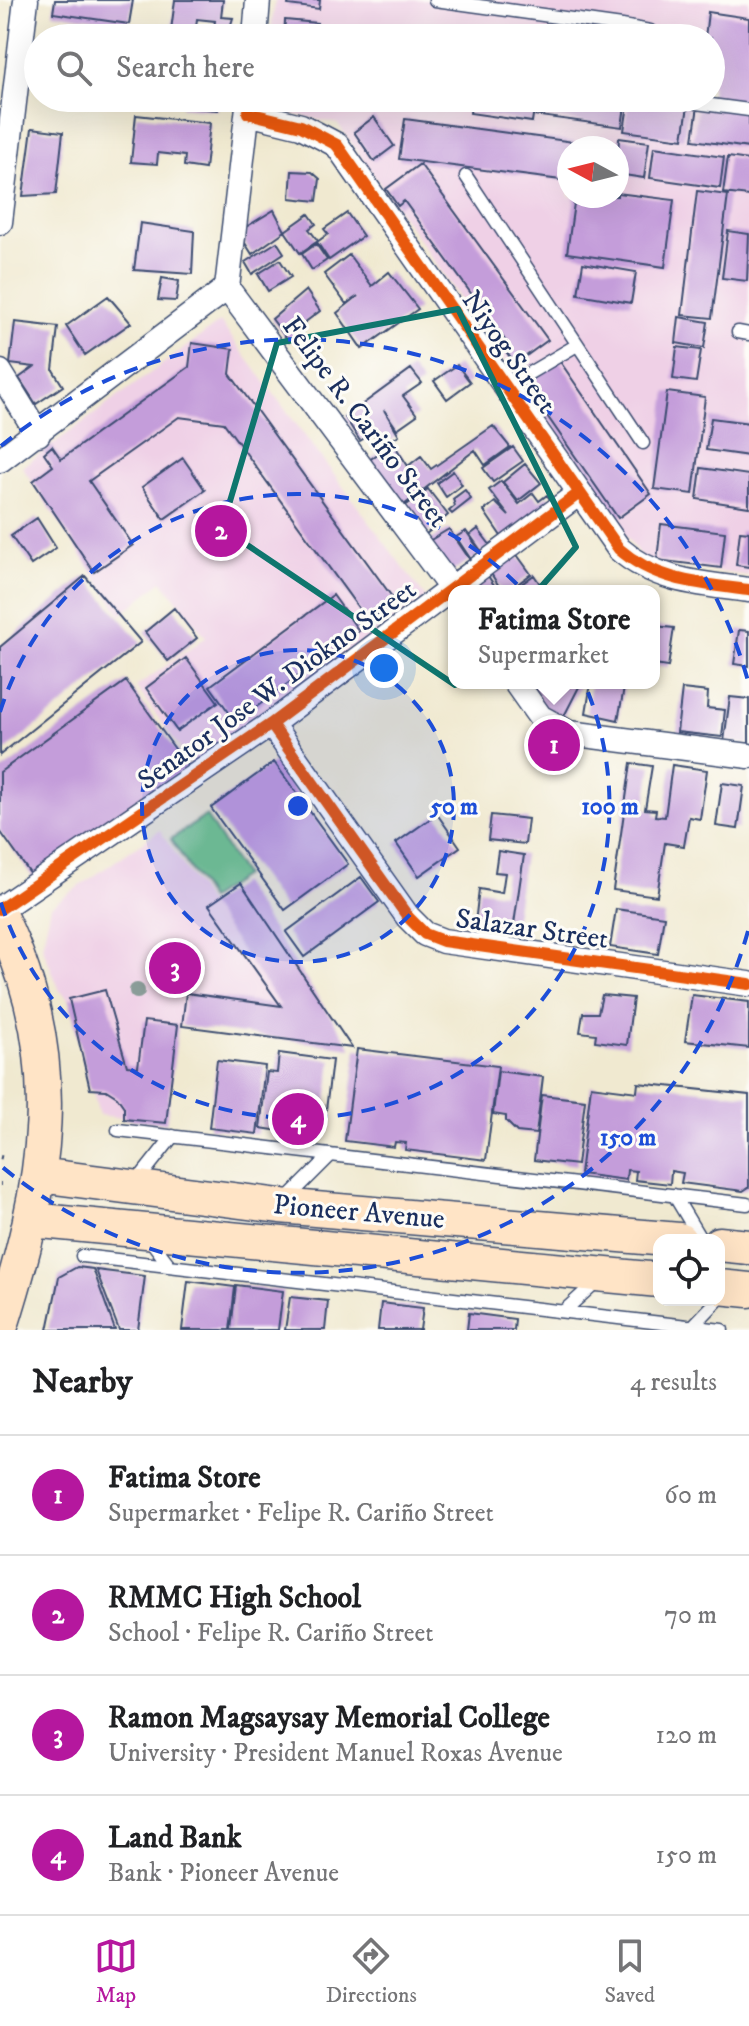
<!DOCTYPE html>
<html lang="en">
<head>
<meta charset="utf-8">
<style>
	body { margin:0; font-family:"IM FELL DW Pica",serif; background:#f6f6f6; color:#202124 }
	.controls { position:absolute; right:24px; bottom:24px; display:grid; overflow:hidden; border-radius:16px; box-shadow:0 8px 32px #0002 }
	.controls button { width:72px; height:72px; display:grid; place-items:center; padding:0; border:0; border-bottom:2px solid #e0e0e0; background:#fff; color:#202124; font:40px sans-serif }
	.compass { position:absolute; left:557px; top:136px; width:72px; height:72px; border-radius:50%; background:#fff; box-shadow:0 8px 32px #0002; rotate:277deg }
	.you { position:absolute; left:384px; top:668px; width:28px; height:28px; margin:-20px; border:6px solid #fff; border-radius:50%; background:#1a73e8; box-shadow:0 0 0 12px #1a73e833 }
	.badge { display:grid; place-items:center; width:52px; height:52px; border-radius:50%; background:#b5179e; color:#fff; font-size:26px; font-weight:700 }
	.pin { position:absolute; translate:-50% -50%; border:4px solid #fff; box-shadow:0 2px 8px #0006 }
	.popup { position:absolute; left:448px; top:585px; width:212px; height:104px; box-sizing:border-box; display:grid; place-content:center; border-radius:16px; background:#fff; filter:drop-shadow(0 2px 6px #0005); font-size:26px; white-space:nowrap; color:#757577 }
	.popup b { font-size:30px; color:#202124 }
	.popup::after { content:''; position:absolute; left:50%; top:100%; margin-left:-16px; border:16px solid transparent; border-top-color:#fff }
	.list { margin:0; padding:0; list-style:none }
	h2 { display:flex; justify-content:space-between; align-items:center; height:104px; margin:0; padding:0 32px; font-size:34px }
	h2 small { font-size:26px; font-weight:400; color:#757577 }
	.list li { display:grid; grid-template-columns:52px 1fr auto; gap:24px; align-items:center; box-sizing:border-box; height:120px; padding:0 32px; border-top:2px solid #e0e0e0 }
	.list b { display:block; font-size:30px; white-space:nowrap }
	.list p { margin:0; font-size:26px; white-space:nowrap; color:#757577 }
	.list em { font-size:26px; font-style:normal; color:#757577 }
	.icon { flex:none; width:44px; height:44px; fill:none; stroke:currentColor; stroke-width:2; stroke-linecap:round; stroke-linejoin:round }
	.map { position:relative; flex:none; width:749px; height:1330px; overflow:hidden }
	.search { position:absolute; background:#fff; box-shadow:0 8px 32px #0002; left:24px; right:24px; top:24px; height:88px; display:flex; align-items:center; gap:20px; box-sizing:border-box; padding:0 28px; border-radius:44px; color:#757577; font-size:30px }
	.sheet { height:584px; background:#fff }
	nav { display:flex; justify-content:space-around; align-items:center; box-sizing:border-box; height:112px; border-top:2px solid #e0e0e0; background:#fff; font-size:22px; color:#757577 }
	nav a { display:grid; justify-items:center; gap:4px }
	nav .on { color:#b5179e }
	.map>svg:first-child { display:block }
	.built { fill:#efd0e6; fill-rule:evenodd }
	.green { fill:#77c88a; stroke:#497c74; stroke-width:2 }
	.building { fill:#c49dda }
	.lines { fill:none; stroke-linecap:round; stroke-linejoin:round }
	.lane-casing { stroke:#3b4b6f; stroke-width:15 }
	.street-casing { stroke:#3b4b6f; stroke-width:27 }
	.secondary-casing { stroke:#3b4b6f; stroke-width:37 }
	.path { stroke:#3b4b6f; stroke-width:4; stroke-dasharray:2 6; stroke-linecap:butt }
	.lane { stroke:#fff; stroke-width:12 }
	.street { stroke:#fff; stroke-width:24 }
	.secondary { stroke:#ffe4c6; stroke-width:34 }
	.cycleway-casing { stroke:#fdfcf7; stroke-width:17 }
	.cycleway { stroke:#e8590c; stroke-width:12 }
	.tree { fill:#8a9c98 }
	.marked { fill:none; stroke:#0f766e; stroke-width:6; stroke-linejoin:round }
	.ring { fill:none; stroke:#1d4ed8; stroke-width:4; stroke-dasharray:14 10 }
	.labels { text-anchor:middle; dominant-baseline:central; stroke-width:6; stroke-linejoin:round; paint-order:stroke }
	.street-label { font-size:28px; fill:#1b2f5e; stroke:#fdfcf7 }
	.centre { fill:#1d4ed8; stroke:#fdfcf7; stroke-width:4 }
	.ring-label { font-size:24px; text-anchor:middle; font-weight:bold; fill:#1d4ed8; stroke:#fdfcf7; stroke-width:6; stroke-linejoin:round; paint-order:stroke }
</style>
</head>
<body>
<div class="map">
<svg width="749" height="1330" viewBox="0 0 749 1330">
	<rect width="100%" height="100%" fill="#fdfcf7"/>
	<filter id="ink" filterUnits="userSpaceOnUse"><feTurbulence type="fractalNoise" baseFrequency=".0125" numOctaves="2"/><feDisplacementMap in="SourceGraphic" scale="16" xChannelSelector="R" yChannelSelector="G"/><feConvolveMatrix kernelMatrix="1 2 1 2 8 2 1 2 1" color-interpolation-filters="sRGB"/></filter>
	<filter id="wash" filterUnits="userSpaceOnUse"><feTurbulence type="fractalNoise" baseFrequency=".006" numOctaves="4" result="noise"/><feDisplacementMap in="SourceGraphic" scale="32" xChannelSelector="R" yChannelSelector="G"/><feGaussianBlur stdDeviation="1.8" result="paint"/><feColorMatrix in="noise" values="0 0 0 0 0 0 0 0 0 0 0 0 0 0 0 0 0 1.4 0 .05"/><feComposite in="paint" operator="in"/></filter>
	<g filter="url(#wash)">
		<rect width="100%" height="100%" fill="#f0e9d0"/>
		<path class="built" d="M275,0h474v576l-105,-15 -306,-437 -75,-16 1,-10h447v-60h-441zM569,148h48v48h-48z
			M220,322l206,276 -233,168 -57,-79 70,-50 -44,-56 -41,34 -99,-148z
			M160,830l49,75 32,-22 111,165 -174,-23 -12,98 -67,-8 -30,-116 -9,-8 -18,-45 9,-40z"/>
		<path class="green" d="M206,816l38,60 -35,23 -38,-60z"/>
		<g id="blocks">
			<path class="building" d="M55,0h78l-4,24 -76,-11z
				M175,0h48l-2,17 12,1 -6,19 -14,-2 2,-14 -18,-2 -2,14 -24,-3z
				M289,0h31l-1,9 -31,-4z
				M708,12l41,6v88l-44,-6 6,-2v-60h-6z
				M285,20l32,3 -2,15h-31z
				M93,30l44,6v2h-45z
				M182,98h37l-1,12 -37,-3z
				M426,98h38l-1,7z
				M472,98h154l-4,29 -89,-12 -1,7 -62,-9z
				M629,98l59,8 -5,33 -59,-8z
				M698,106l51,7v35l-56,-8z
				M136,115l74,8 -5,46 -21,-3 1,-10 -27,-3 -1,11 -26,-2z
				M374,117l20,29 -20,15 -20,-29z
				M405,119l169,23 -1,6h-4v33l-170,-22z
				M32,128l31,4 -7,62 -33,2z
				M619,138l30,4 -5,36 -27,-4z
				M654,147l70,10 -4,31 -70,-10z
				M728,157l21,3v36l-26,-3z
				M420,164l128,176 -33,24 -13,-18 5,-3 -103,-142 -6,5 -12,-17z
				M292,171l20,1 8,7 -3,22 -27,-3z
				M697,191l31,4 -16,123 -30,-3z
				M617,193l57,7 -9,67 -98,-14 8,-57h42z
				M274,210l11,21 -33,23 -7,-11 1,-16z
				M347,213l16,23 -34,24 -12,-18 11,-8 -4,-5z
				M309,214l7,10 -7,5 9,12 -18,12 -15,-22z
				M140,223l54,8 -2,43 -58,-4z
				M728,231l21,3 -2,47 -25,-3z
				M277,242l7,11 -32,21 -7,-12z
				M316,244l11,16 -15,10 -10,-16z
				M349,255l23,31 17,-14 29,37 -56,40 -25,-36 21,-17 -12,8 -22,-30z
				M280,260l11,17 -23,14 -10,-17z
				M583,263l53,9 -5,31 -53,-9z
				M162,278l17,3 -3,20 -18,-1z
				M306,290l14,21 -20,15 3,5 -14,11 -17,-23z
				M108,296l23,27 -46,32 -19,-29z
				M679,317l29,5 -4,26 -28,-5z
				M15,322l43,5 -5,43 10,16 -27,18 -17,-26 15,-11 -24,-3z
				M192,343l41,6 -3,25 165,227 -27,20 -144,-198 -45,-6 -90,64 44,64 -39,27 -61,-91 20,-15 -9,-13 8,-7 9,13 128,-92z
				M677,347l24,3 -5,32 -23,-3z
				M559,360l92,134 -33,24 -93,-134z
				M457,365l13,17 -23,17 -13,-18z
				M411,369l11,14 -19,13 14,19 -20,14 -13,-19 15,25 -17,11 -9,-13 -13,8 -15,-24z
				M667,392l38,5 -12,97 -39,-5z
				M711,418l38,5v33l-43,-6z
				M493,426l17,21 -25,18 -10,-15 -75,58 -32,-47 25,-18 15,23 13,-10 10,13z
				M513,447l10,14 -30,21 -10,-14z
				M183,458l22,32 -41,29 -22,-32z
				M525,464l16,19 -23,18 -15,-19z
				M701,468l48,7v32l-52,-8z
				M453,471l9,14 -16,12 -9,-14z
				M501,481l18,23 14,-11 6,8 8,-6 4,6 -48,38 -19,-28 11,-9 14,14 -20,-26z
				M428,489l20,26 -23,20 -21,-28z
				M465,490l6,9 -19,15 -3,-3 6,-5 -2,-7z
				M37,518l19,30 -25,17 -20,-29z
				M661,524l64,8 -4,36 -64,-8z
				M449,529l21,31 -21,14 -20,-33z
				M478,529l13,17 -9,6 -12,-17z
				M466,531l16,23 -10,7 -16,-24z
				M740,531l9,1v35l-13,-2z
				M515,552l16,22 -23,17h-6l-12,-19z
				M486,573l12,18h-35z
				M534,575l8,12 -5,4h-25z
				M85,576l56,66 -141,113v-108z
				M333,595l26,36 -123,91 -26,-36z
				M174,608l23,30 -29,23 -23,-29z
				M654,626l20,2 -6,39 -14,-2z
				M739,630l10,1v35l-15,-2z
				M186,658l32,44 -41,29 -31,-43z
				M126,681l62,86 -154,112 -34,-48v-59z
				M525,683h54l1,2 -19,37 -14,-6z
				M591,683h34l-7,37 -32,-7z
				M682,689l26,3 -1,16 18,2 -3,27 -45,-5z
				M730,697l19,2v45l-25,-3z
				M274,762l74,102 -63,46 -74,-102z
				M631,763l21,3 -7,43 11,1 -1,6 10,1 7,-52 35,5 -7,49 -11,-2 -5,29 -19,-3 -8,53 -44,-6z
				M722,783l22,3 -6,43 -22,-3z
				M437,814l23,33 -41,29 -23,-33z
				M491,815l37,4 -3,25 -37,-4z
				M498,851l26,4 -12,83 -38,-6 5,-43 23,4 3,-20 -10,-1z
				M361,877l18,25 -75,55 -18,-25z
				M241,883l111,165 -170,-22 4,-33 95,13 -72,-101z
				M616,909l48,7 -6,38 -48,-7z
				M105,990l22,76 11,1 6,-46 34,4 -12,98 -42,-4v-12l-7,-10 -11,-7 -16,-1 -21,-90z
				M602,995l31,3 -6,47 -32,-4 1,-7 -16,-2 3,-19h15z
				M692,995l57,7v46l-64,-7z
				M357,1049l141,17 -12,94 -81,-10 1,-7 -11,-1 -1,5 -49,-6z
				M279,1053l53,7 -8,67 -36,-4 -1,9 -27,-4 7,-56 10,1z
				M217,1060l48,6 -8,68 -48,-6z
				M498,1071l45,6 -7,57 -19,-2 -11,-11v-5l-13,-2z
				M638,1083l111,12v92l-6,4 -62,-8 2,-10 -12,-2 -1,13 -35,-4 1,-9 -9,-1 -1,10 -46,-6 11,-88 46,6z
				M542,1095l43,5 -8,65 -43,-5z
				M77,1267l16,2 22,61h-67l11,-53z
				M96,1270l49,6 -7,54h-19z
				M188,1281l47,6 -5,43h-48z
				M236,1285l47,6 -5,39h-47z
				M290,1297l38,4 -3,29h-40z
				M381,1303l42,5 -3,22h-42z
				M469,1313l46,6 -1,11h-47z"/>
		</g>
	</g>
	<g filter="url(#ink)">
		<use href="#blocks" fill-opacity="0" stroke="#3b4b6f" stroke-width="2"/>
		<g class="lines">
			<g class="lane-casing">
				<path id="lane" d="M435,0l187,26 28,5 9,7
					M693,98l3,5 53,7
					M466,176l177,267
					M738,332l11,2
					M504,388l73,-43
					M118,1130l629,74
					M135,1184l38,-48
					M674,1195l27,45
					M285,1201l46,-46
					M148,1237l22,29
					M82,1256l640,74
					M564,1311l33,-30
					M693,1326l25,-26"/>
			</g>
			<g class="street-casing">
				<path id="street" d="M255,38l3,-38
					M248,113l53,13 36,19 282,404c36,32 83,35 130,41
					M0,222l26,-222
					M227,288l227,304
					M0,372l38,62
					M0,460l227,-172 22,-190
					M516,683l24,34 29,16 180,23
					M271,724l137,193 17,17 18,7 306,43
					M0,909l271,-185 307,-230"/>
			</g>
			<g class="secondary-casing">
				<path id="secondary" d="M0,917c70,144 46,267 0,412
					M39,1175l241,31 399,34
					M31,1220l628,60
					M719,1244l30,3
					M719,1287l30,3"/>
			</g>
			<path class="path" d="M0,1157l4,1
				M0,1184h1"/>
			<use href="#lane" class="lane"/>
			<use href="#street" class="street"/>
			<use href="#secondary" class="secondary"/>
			<g class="cycleway-casing">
				<path id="cycleway" d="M248,113l53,13 36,19 282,404c36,32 83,35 130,41
					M271,724l137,193 17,17 18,7 306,43
					M0,909l271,-185 307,-230"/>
			</g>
			<use href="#cycleway" class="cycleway"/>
		</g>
		<circle class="tree" cx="137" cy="991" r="8"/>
	</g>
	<path class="marked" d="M458,309l118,238 -121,138 -233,-157 55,-185z"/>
	<circle cx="298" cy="806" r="156" fill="#1d4ed8" fill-opacity=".12"/>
	<g class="ring">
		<circle cx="298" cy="806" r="156"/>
		<path d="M0 712A312 312 0 1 1 0 900"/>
		<path d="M748 931A467 467 0 0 1 1 1166M1 446A467 467 0 0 1 748 681"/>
	</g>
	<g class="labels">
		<g class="street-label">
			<text transform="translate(509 352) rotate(55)">Niyog Street</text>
			<text transform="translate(365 422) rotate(53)">Felipe R. Cariño Street</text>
			<text transform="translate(277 685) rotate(-36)">Senator Jose W. Diokno Street</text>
			<text transform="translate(532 929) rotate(8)">Salazar Street</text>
			<text transform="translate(359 1212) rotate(5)">Pioneer Avenue</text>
		</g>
	</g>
	<circle cx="298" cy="806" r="12" class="centre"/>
	<g class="ring-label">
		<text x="454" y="814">50 m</text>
		<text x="610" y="814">100 m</text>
		<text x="628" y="1145">150 m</text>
	</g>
</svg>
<div class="controls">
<button><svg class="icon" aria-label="locate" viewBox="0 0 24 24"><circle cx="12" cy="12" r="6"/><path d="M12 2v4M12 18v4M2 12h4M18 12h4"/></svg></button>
</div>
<svg class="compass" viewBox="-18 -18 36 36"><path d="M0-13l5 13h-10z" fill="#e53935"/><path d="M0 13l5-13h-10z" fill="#757577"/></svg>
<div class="you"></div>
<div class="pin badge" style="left:554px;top:745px">1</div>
<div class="popup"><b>Fatima Store</b>Supermarket</div>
<div class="pin badge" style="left:221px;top:531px">2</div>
<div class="pin badge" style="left:175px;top:968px">3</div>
<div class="pin badge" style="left:298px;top:1119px">4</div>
<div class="search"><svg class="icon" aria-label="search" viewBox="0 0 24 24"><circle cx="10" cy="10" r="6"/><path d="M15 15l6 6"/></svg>Search here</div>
</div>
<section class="sheet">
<h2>Nearby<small>4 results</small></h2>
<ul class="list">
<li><span class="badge">1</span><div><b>Fatima Store</b><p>Supermarket · Felipe R. Cariño Street</p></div><em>60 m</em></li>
<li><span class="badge">2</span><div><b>RMMC High School</b><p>School · Felipe R. Cariño Street</p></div><em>70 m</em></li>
<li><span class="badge">3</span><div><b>Ramon Magsaysay Memorial College</b><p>University · President Manuel Roxas Avenue</p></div><em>120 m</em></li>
<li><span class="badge">4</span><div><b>Land Bank</b><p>Bank · Pioneer Avenue</p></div><em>150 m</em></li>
</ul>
</section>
<nav>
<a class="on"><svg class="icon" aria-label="map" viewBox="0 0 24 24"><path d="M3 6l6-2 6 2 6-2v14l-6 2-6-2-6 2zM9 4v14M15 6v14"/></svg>Map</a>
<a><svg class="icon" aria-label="directions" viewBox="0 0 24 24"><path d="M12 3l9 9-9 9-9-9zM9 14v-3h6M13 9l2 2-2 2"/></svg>Directions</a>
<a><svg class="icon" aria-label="saved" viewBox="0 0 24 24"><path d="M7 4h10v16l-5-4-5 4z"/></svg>Saved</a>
</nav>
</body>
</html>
